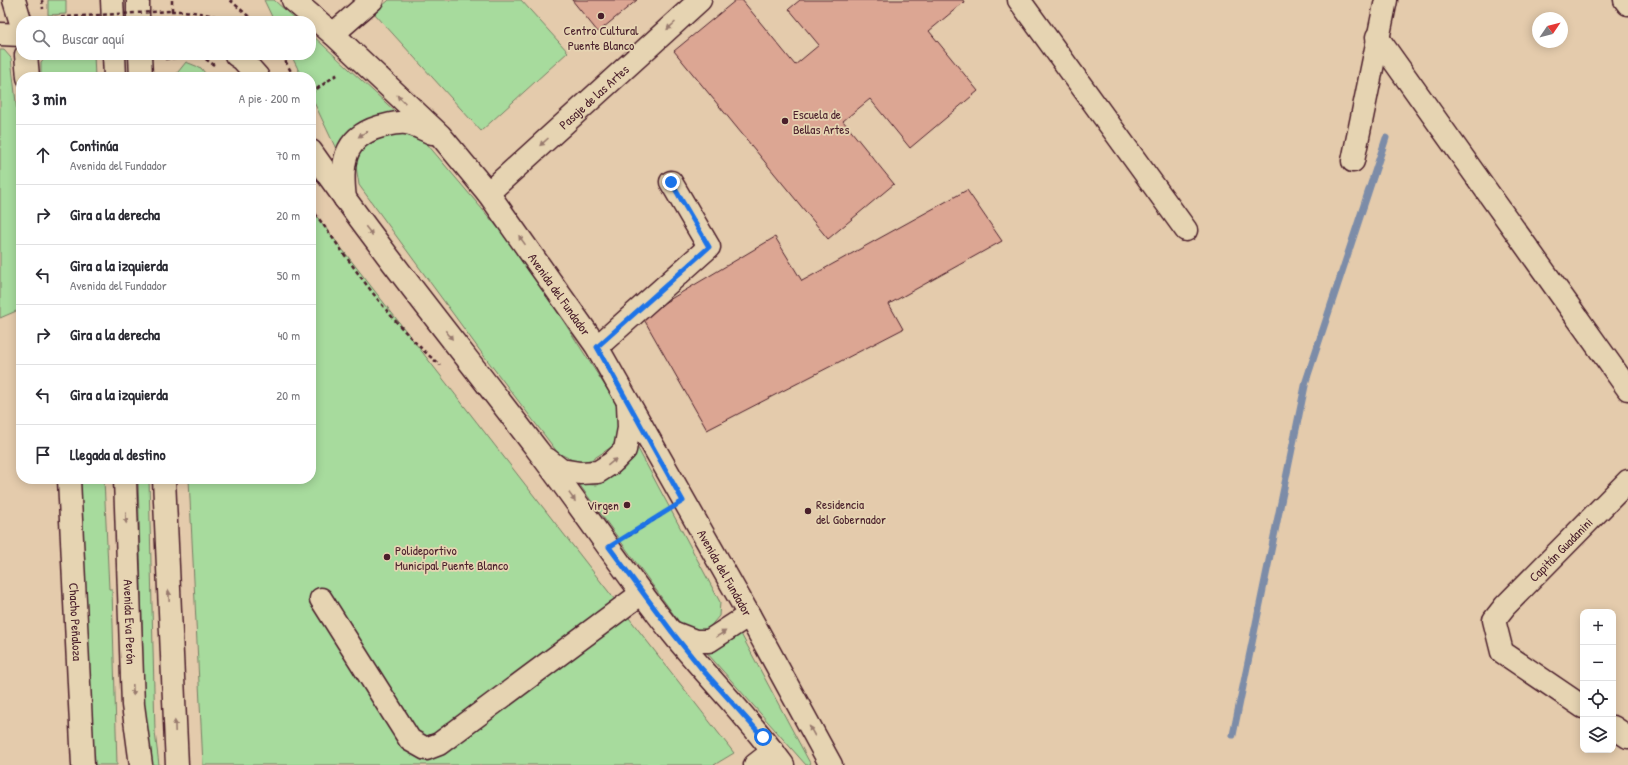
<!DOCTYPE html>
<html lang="es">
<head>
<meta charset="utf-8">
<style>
	body { margin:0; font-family:"Patrick Hand",sans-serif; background:#f7f7f7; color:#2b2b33 }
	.controls { position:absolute; right:12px; bottom:12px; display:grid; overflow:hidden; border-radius:8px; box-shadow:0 2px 10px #0003 }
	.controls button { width:36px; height:36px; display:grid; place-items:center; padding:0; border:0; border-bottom:1px solid #e1e1e2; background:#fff; color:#2b2b33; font:20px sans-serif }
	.compass { position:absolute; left:1532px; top:12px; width:36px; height:36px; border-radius:50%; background:#fff; box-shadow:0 2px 10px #0003; rotate:55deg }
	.stop { position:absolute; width:12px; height:12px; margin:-9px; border:3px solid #1a73e8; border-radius:50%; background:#fff }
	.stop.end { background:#1a73e8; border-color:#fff; box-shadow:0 1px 4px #0008 }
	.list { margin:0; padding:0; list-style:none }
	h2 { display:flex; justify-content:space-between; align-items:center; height:52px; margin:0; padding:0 16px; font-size:17px }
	h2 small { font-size:13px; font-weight:400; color:#7c7c81 }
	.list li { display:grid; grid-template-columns:26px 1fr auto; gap:12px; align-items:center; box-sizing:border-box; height:60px; padding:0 16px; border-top:1px solid #e1e1e2 }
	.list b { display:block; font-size:15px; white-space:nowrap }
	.list p { margin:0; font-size:13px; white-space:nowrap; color:#7c7c81 }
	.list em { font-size:13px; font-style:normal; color:#7c7c81 }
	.icon { flex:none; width:22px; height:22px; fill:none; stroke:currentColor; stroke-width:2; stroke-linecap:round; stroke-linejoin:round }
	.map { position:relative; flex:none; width:1628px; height:765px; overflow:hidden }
	.search { position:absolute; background:#fff; box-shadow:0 2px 10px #0003; left:16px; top:16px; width:300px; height:44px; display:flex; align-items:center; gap:10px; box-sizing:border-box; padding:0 14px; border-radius:16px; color:#7c7c81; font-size:15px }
	.panel { position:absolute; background:#fff; box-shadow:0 2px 10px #0003; left:16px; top:72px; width:300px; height:412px; border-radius:16px }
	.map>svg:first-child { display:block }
	.green { fill:#a7db9d; stroke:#787d64 }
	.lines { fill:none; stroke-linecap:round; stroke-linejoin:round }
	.stream { stroke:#7c8ca8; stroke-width:7 }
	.building { fill:#dca693; stroke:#4a1f2b }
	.minor-casing { stroke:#4a1f2b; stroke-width:25 }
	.major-casing { stroke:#4a1f2b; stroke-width:25 }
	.path { stroke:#4a1f2b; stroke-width:2.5; stroke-dasharray:4 3; stroke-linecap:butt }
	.minor { stroke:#e6d4b2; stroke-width:22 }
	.major { stroke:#e6d4b2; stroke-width:22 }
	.path-bridge { stroke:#4a1f2b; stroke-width:2.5; stroke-dasharray:4 3; stroke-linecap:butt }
	.oneway { fill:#987a6e }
	.route { stroke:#1a73e8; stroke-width:5 }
	.poi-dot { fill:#4a1f2b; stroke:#e6d4b2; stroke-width:1.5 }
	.labels { text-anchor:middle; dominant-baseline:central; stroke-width:3.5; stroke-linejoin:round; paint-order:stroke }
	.poi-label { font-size:13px; fill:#4a1f2b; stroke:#e6d4b2; text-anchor:start }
	.street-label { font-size:13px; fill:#4a1f2b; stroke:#e6d4b2 }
</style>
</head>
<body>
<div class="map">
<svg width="1628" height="765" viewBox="0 0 1628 765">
	<rect width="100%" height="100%" fill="#e4cbac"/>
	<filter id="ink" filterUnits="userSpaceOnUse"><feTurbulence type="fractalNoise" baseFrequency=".025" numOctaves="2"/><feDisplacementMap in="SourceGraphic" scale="8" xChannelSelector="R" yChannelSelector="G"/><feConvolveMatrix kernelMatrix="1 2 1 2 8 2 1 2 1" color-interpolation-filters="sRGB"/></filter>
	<g filter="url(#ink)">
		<path class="green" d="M48,0h18v14l-18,1z
			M264,0h10l23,21h-23z
			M389,0h132l47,52 -87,79 -107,-118z
			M311,34l87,80 -32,6 -19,16 -9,17 -27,-57v-19h-9l-11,-22h20z
			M0,50h4l7,8 10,89v162l-21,9z
			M47,55h47l1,22h-54v-15z
			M186,62l15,6 7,9h-34z
			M404,130l18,8 77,91 58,82 59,92 5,22 -8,21 -20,13 -14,4 -21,-10 -77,-101 -122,-167 -3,-19 4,-16 13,-12z
			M311,209l423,544 -20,12h-511l-14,-286h122z
			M635,443l85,159 -1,14 -11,13 -14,1 -14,-7 -101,-139 18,1 27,-16 8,-10z
			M80,479h24l5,110h3l5,176h-24z
			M138,479h11l6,253 4,33h-9l-5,-34z
			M740,632l71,133h-5l-99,-112z"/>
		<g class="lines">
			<path class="stream" d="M1233,735l73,-354 80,-243"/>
		</g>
		<path class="building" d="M572,0h65l-39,32z
			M736,0h6l53,65 24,-20 -30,-36 11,-9h163l1,2 -35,29 49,60 -68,57 -40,-49 -27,22 51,63 -66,55 -154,-188z
			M967,190l35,51 -113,63 14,25 -196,101 -65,-114 133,-79 27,44z"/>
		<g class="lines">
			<g class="minor-casing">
				<g id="minor">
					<path d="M14,0l7,23"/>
					<path d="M1019,0l167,230"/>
					<path d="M1625,0l3,4"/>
					<path d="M333,34l39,-34"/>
					<path d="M1377,37l251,352"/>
					<path d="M26,55l2,22"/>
					<path d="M1353,161l33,-161"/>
					<path id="s1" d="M488,193l212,-193"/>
					<path d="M597,347l112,-100 -38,-65"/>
					<path id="s2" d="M69,479l14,286"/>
					<path d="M321,599l89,141 16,9 13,-5 203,-151"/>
					<path id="s3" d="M1583,707l-81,-55 -8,-32 11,-14 123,-125"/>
					<path d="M1613,727l15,10"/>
					<path d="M755,765l18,-14"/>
				</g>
			</g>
			<g class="major-casing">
				<g id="major">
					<path d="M112,0l1,21"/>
					<path d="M138,0v21"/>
					<path id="s4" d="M293,0l40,34 107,101 48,58 109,154 152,268 82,150"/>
					<path d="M0,34l21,1"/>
					<path d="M114,55l1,22"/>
					<path d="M140,55l1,22"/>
					<path d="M236,55l6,4 16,18"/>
					<path d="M311,151c72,103 152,201 228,301 46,60 87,123 134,182 36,45 77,85 110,131"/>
					<path d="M345,199c-4,-33 -3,-61 34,-72 9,-2 17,-5 27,-4 9,1 18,7 26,10"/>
					<path d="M547,459l14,11 19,3 18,-1 14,-9 13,-13 4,-22 -1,-24"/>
					<path id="s5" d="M125,479l8,226 8,60"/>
					<path d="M164,479l13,286"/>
					<path d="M672,632l23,9h14l40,-26"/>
				</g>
			</g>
			<path class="path" d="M42,0l1,9
				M172,0v11
				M230,0l24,21
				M171,11c20,-1 42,4 61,10
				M200,55l14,10
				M282,55l12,22
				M165,59l36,-4
				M311,93l28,-20
				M311,208c40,54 77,114 129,157
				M628,536l36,-23"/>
			<use href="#minor" class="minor"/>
			<use href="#major" class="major"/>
			<path class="path-bridge" d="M47,18l124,-7"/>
		</g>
		<defs><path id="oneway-solid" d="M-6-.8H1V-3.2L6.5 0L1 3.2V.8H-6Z"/></defs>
		<g class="oneway">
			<use href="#oneway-solid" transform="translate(671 26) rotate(138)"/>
			<use href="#oneway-solid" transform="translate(401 99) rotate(-136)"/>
			<use href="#oneway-solid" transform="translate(363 134) rotate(147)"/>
			<use href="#oneway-solid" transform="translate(544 142) rotate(138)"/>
			<use href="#oneway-solid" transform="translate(369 231) rotate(52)"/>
			<use href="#oneway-solid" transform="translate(522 240) rotate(-125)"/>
			<use href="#oneway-solid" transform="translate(449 335) rotate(52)"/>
			<use href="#oneway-solid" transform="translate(612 462) rotate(-39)"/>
			<use href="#oneway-solid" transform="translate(572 497) rotate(54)"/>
			<use href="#oneway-solid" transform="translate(126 518) rotate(88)"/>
			<use href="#oneway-solid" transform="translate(169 596) rotate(-92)"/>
			<use href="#oneway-solid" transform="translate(721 634) rotate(-32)"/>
			<use href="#oneway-solid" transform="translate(133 690) rotate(88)"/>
			<use href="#oneway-solid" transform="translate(175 726) rotate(-92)"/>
			<use href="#oneway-solid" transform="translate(812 731) rotate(-119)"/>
		</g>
	</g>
	<g class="lines" filter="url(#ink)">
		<path class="route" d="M671,182l38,65 -112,100 86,154 -74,46 63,85 29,36 62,69"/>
	</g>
	<g class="poi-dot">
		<circle cx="601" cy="16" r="4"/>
		<circle cx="785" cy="121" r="4"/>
		<circle cx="627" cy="505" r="4"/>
		<circle cx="808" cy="511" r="4"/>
		<circle cx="387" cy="557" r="4"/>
	</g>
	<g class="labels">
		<g class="poi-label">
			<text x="601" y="30" text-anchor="middle">Centro Cultural<tspan x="601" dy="15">Puente Blanco</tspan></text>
			<text x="793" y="114">Escuela de<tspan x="793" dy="15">Bellas Artes</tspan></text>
			<text x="816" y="504">Residencia<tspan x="816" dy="15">del Gobernador</tspan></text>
			<text x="619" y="505" text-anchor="end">Virgen</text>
			<text x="395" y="550">Polideportivo<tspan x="395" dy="15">Municipal Puente Blanco</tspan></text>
		</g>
		<g class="street-label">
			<text stroke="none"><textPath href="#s1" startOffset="143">Pasaje de las Artes</textPath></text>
			<text stroke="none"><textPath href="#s4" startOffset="399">Avenida del Fundador</textPath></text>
			<text stroke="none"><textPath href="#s3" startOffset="228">Capitán Guadanini</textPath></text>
			<text stroke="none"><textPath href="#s4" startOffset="723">Avenida del Fundador</textPath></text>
			<text stroke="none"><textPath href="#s2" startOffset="143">Chacho Peñaloza</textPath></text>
			<text stroke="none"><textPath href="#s5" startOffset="143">Avenida Eva Perón</textPath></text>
		</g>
	</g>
</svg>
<div class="controls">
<button>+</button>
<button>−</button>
<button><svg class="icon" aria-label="locate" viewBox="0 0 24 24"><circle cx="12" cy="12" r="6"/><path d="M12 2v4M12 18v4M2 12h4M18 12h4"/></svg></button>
<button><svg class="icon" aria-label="layers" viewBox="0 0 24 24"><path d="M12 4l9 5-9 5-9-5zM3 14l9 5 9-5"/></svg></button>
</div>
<svg class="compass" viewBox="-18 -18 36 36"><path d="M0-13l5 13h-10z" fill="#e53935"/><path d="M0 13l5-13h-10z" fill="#7c7c81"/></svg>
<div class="stop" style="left:763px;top:737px"></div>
<div class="stop end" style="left:671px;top:182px"></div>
<div class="search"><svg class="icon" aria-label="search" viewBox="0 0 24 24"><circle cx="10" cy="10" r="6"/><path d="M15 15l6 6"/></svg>Buscar aquí</div>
<section class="panel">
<h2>3 min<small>A pie · 200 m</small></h2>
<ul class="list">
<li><svg class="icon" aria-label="ahead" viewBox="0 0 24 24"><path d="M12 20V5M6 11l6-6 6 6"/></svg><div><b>Continúa</b><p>Avenida del Fundador</p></div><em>70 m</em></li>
<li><svg class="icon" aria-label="right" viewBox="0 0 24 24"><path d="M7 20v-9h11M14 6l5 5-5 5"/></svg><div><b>Gira a la derecha</b></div><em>20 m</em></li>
<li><svg class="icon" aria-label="left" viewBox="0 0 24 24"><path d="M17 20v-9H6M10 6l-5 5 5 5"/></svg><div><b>Gira a la izquierda</b><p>Avenida del Fundador</p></div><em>50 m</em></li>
<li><svg class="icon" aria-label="right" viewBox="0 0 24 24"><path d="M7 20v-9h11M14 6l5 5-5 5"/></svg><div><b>Gira a la derecha</b></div><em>40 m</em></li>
<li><svg class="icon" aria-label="left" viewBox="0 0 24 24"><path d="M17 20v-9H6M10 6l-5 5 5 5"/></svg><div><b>Gira a la izquierda</b></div><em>20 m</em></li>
<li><svg class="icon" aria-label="arrive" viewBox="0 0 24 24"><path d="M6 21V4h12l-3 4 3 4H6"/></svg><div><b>Llegada al destino</b></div></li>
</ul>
</section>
</div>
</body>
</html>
